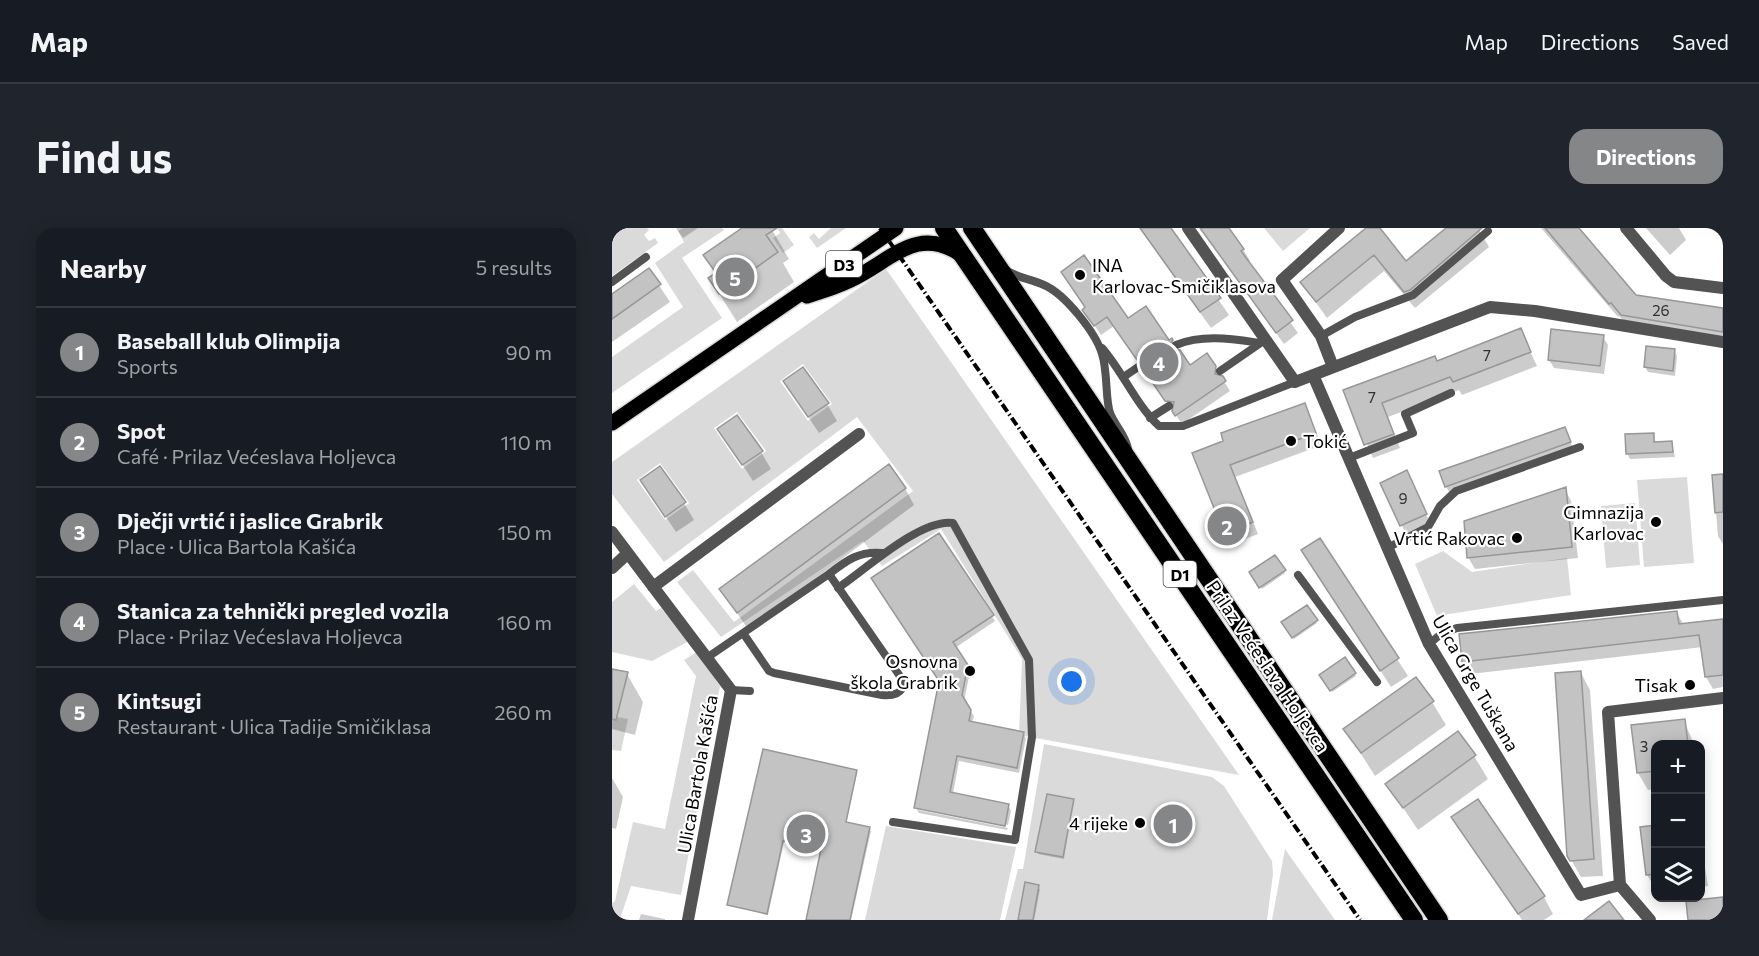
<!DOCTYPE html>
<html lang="en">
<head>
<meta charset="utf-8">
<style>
	body { margin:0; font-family:Commissioner,sans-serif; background:#20242c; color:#f1f3f6 }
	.controls { position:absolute; right:18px; bottom:18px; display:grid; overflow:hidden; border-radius:12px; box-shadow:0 3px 15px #0003 }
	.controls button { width:54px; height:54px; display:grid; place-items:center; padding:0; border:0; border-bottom:2px solid #363941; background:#171b24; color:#f1f3f6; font:30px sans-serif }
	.you { position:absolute; left:460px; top:454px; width:21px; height:21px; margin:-15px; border:4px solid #fff; border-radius:50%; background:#1a73e8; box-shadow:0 0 0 9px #1a73e833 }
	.badge { display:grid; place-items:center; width:39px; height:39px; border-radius:50%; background:#858687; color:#fff; font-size:20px; font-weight:700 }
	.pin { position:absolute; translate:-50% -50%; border:3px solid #fff; box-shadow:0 2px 6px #0006 }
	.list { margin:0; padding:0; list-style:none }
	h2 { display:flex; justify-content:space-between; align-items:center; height:78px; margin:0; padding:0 24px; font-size:26px }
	h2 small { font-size:20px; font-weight:400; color:#9ea1a6 }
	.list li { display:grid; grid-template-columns:39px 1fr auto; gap:18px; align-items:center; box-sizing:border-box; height:90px; padding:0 24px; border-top:2px solid #363941 }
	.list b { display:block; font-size:22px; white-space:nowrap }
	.list p { margin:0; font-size:20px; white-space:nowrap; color:#9ea1a6 }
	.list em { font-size:20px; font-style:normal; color:#9ea1a6 }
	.icon { flex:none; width:33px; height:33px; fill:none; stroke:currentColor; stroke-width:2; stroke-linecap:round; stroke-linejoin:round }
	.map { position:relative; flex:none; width:1111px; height:692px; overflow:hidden; border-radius:18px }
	header { display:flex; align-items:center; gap:36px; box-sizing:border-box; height:84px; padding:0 30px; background:#171b24; border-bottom:2px solid #363941 }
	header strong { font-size:28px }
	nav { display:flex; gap:33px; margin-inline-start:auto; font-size:21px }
	.intro { display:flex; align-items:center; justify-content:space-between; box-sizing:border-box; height:144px; padding:0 36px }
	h1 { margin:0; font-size:42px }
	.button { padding:15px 27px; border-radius:18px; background:#858687; color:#fff; font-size:21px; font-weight:700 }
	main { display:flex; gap:36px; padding:0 36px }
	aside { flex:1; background:#171b24; border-radius:18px; box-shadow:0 3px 15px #0003 }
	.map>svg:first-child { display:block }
	.green { fill:#dadada; fill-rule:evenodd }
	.shadow { fill:#0003 }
	.building { fill:#c3c3c3; stroke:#979797; stroke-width:1.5 }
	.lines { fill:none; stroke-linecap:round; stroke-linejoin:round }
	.primary-casing { stroke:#dbdbdb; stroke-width:18 }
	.highway-casing { stroke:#dbdbdb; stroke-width:21 }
	.lane { stroke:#535353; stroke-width:8 }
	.street { stroke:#535353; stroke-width:12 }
	.primary { stroke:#000; stroke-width:15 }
	.highway { stroke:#000; stroke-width:18 }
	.rail { stroke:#000; stroke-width:4; stroke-dasharray:9 3 1.5 3; stroke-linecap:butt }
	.poi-dot { fill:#000; stroke:#fff; stroke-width:2 }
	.labels { text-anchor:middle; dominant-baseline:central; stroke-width:4.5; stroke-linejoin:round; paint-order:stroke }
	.number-label { font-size:15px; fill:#313131 }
	.shield { fill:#fff; stroke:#4c4c4c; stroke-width:1.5 }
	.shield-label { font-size:16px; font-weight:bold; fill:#000 }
	.poi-label { font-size:18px; fill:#000; stroke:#fff; text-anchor:end }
	.street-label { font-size:18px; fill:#000; stroke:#fff }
</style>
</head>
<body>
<header>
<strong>Map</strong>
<nav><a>Map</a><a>Directions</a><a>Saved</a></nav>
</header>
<div class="intro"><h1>Find us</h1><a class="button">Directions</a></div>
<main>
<aside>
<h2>Nearby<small>5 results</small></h2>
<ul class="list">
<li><span class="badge">1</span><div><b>Baseball klub Olimpija</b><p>Sports</p></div><em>90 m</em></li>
<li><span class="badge">2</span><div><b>Spot</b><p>Café · Prilaz Većeslava Holjevca</p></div><em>110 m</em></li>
<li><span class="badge">3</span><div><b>Dječji vrtić i jaslice Grabrik</b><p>Place · Ulica Bartola Kašića</p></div><em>150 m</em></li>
<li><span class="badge">4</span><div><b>Stanica za tehnički pregled vozila</b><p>Place · Prilaz Većeslava Holjevca</p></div><em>160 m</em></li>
<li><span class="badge">5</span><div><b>Kintsugi</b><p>Restaurant · Ulica Tadije Smičiklasa</p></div><em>260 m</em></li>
</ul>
</aside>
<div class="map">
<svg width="1111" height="692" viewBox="0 0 1111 692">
	<rect width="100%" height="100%" fill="#fff"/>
	<path class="green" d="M0,0h35l2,2 -5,5 5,6 6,-3 3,5 -46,33z
		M71,0h39l2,2 -42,28 40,60 -110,75v-36l71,-50 -28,-44 29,-21 -6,-11z
		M165,0h5l12,17 -11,8 -10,-15 7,-5z
		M219,0h15l-29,20 -8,-11 5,-4 5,6z
		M339,0h5l79,114v5z
		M652,0h46l-27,23z
		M274,41l353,506 -220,-40 3,-76 -81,-130 -59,37 -19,-25 -142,96 -44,-55 16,-12 41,52 179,-131 -56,-74 -193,145 -52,-68v-32zM191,136l29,40 -24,17 -28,-40zM125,184l29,39 -24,18 -28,-41zM48,235l29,40 -24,17 -28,-40z
		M1075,249l7,86 -50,4 -7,-87z
		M1023,275l5,62 -34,3 -5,-62z
		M831,323l29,21 95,-14 4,37 -134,21 -22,-52z
		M22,356l22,27 5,-3 28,33 -37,20 -40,-9v-50z
		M85,424l23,34 -39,209 -50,-9 -11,33 -8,1v-17l3,-2 18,-79 32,7 31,-153 -12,-16z
		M0,488l16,3 -7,32 -9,-1z
		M432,516l168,33 12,9 48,75 1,13 -6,46h-262l13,-51h5z
		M274,598l130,21 -16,73h-135z
		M673,621l50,71h-63z"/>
	<path class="shadow" d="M64,0h22l-15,10z
		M132,0h27l18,31 -6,4 11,19 -57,40 -27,-43 6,-4 -11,-19z
		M527,0h30l60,87 -18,13z
		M588,0h27l16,21 7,12 -2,1 50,71 -14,11z
		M757,0h9l28,35 42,-35h30l11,19 -74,61 -31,-37 -57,47 -25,-35z
		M929,0h35l59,68 88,13v34l-92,-14 -12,-13 -1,1z
		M1034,0h33l7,12 -16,15z
		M37,42l21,32 -58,40v-47z
		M472,82l43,10 41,22 3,-2 19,27h25l15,24 -48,33 -68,-98 -13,9z
		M908,102l17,36 -75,29 -3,-5 -71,27 12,31 -27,10 -28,-67 92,-29z
		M991,109l5,8 -4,29 -50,-6 -5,-8z
		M1062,122l3,6 -2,20 -27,-4 -3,-5z
		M173,154l42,22 10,17 -18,12z
		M692,177l18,40 -87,32 23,57 -26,10 -39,-90z
		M107,201l42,23 10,17 -18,12z
		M953,201l9,22 -123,44 -5,-8z
		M1041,206l3,9h16l3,14 -45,2 -3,-6z
		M1111,247v69l-5,-8 -5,-60z
		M30,253l42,22 10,17 -18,12z
		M799,253l19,42 -24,11 -24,-51z
		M293,260l9,17 -166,124 -27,-39z
		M953,261l6,12 7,57 -103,11 -7,-12z
		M327,308l56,85 -40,27 15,24 -6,29 10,15 -2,7 51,10 3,5 -7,35 -60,-12 -6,33 55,11 3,6 -3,14 -90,-18v3l90,18 -1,2 -88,-17 -3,-5 25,-127z
		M708,312l88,136 -17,11 -78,-120z
		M662,329l11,16 -23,16 -11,-16z
		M694,379l11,16 -23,16 -11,-16z
		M1064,384l8,13 39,-5v67l-10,2 -7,-12 -3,-30 -232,27 -7,-12 -3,-27z
		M733,431l11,17 -24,16 -11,-17z
		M0,442l15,4 16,28 -8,33 -23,-6z
		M969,445l9,17 13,186 -22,1 -12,-21z
		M820,474l14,23 -71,51 -30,-47z
		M1072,493l10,23h-38v45l-8,1 -10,-17 -5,-46z
		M152,523l93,22 -11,50 25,8 -20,89h-44l15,-69 -38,-9 -16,73 -39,-10z
		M862,528l14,23 -70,51 -31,-46z
		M0,550l11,19 -7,32 -4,-1z
		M461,572l-9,59 -26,-5 -1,-2z
		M1044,599v62l-9,-14 -5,-47z
		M851,606l81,63 9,17 -9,6h-22z
		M1088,608l8,50 -8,1z
		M414,656l14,5 -6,31h-15z
		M29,686l24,5v1h-26z"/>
	<path class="building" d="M130,0h35l-11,7 12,17 -59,42 -11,-16 8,-5 -13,-18z
		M528,0h31l50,70 -21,14z
		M588,0h29l15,21 -3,2 52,69 -17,13z
		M754,0h14l26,33 40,-33h36l-72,62 -6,2 -30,-37 -58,47 -16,-20z
		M933,0h34l57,67 87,13v24l-102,-17 -10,-12 -2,1z
		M472,27l44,63 18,-12 23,34 3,-2 1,2 -3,4 2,5 8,1 10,15 17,-12 9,13 -1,8 8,2 3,5 -51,35 -3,-5 2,-9 -9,-1 -21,-31 2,-9 -9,-1 -30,-43 -13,9 -12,-16 3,-3 -24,-35z
		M37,40l12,16 -49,35v-25z
		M909,100l10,24 -78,30 -3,-5 -68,26 12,31 -30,11 -21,-55 92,-34 2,5z
		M939,101l53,6 -4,31 -52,-6z
		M1034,118l29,3 -2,22 -29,-4z
		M191,139l26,36 -21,14 -25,-36z
		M693,175l11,30 -86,32 23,57 -29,11 -32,-80 31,-12 -2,-8z
		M125,187l26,36 -21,14 -25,-36z
		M953,199l6,15 -126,45 -6,-16z
		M1042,205v9l18,-1 1,11 -47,2 -1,-20z
		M277,236l17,24 -169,125 -18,-24z
		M48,238l26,36 -21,15 -25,-37z
		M795,242l20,44 -27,12 -20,-43z
		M1111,246v38l-8,1 -3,-38z
		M954,259l6,60 -105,11 -3,-37z
		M327,305l55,82 -41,27 15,23 -6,30 9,15 -2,11 55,11 -7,36 -60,-12 -7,36 59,12 -4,22 -91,-18 25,-127 -68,-103z
		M708,310l79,120 -19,13 -79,-121z
		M663,327l11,15 -27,18 -10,-16z
		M695,377l11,15 -26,18 -11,-16z
		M1065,383l2,13 44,-5v56l-18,2 -6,-42 -237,27 -3,-28z
		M733,429l11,16 -26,18 -11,-16z
		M0,441l16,3 -12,48 -4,-1z
		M969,443l13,188 -24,2 -3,-5 -12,-183z
		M804,449l18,24 -73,52 -18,-24z
		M1073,491l3,25h-32v27l-19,2 -6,-48z
		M846,503l18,24 -73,53 -18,-24z
		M151,521l94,21 -11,52 24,5 -20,93h-44l15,-71 -38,-8 -16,73 -40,-9z
		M435,566l27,5 -11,58 -28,-5z
		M866,571l67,97 -27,18 -67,-97z
		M1044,597v49l-10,1 -6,-48z
		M413,654l14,3 -6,35h-15z
		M1111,669v23h-35l-2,-19z
		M997,673l15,19h-40z"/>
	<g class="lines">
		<g class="primary-casing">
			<path id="primary" d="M195,68c19,-6 38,-12 55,-22 35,-20 59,-46 98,-20
				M0,195l284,-195"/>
		</g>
		<g class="highway-casing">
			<path id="highway" d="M332,0l470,692
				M360,0c156,230 310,462 467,692"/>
		</g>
		<path class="lane" d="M394,42c12,8 25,9 38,15 21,9 52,48 58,69 6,18 3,44 8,59 5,13 16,22 18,36
			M0,54l34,-25
			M709,108l34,-19 58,-22 75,-64
			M564,117c27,-11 56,-6 84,-2
			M490,120c21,24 34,57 57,78h24l112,-44
			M608,143l42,-29
			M513,148l16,-11
			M538,190l19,-12
			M737,230l64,-25 -8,-19 46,-21
			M777,319l39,-20 12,-21 16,-15 124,-44
			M217,346c18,-14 30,-23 53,-21
			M686,347l79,107
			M226,360c27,-18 83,-70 115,-65l76,137 3,77 -17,103 -122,-18
			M817,416l12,-10 16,-6 266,-28
			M96,429l121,-83 75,108c-1,12 -11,14 -22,13l-108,-22 -5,-2 -26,-38
			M119,462l19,1"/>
		<path class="street" d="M576,0l107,154 195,-75 45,4 188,31
			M1014,0l40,48 8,6 49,6
			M721,139l-12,-31 -39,-56 57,-52
			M701,147l116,269 152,251 39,-10
			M0,304l119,158 -43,230
			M0,340l15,-14
			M41,359l206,-153
			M1038,692l-30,-35 -12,-173 115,-14"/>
		<use href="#primary" class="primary"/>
		<use href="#highway" class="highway"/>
		<path class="rail" d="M268,0l480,692"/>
	</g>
	<g class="poi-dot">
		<circle cx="468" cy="47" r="6"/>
		<circle cx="679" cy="213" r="6"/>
		<circle cx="1044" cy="294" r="6"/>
		<circle cx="905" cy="310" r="6"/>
		<circle cx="358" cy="443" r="6"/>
		<circle cx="1078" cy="457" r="6"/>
		<circle cx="528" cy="595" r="6"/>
	</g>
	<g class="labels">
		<g class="number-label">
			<text x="1049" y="82">26</text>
			<text x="875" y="127">7</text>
			<text x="760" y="169">7</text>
			<text x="791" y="270">9</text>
			<text x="1032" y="518">3</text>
		</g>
		<g class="shield">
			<rect x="214" y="23" width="36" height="26" rx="4.5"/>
			<rect x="551.5" y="333" width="33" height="26" rx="4.5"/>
		</g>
		<g class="shield-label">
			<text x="232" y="36">D3</text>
			<text x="568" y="346">D1</text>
		</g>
		<g class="poi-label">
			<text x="480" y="37" text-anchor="start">INA<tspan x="480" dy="21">Karlovac-Smičiklasova</tspan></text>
			<text x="691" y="213" text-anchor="start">Tokić</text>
			<text x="1032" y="284">Gimnazija<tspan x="1032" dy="21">Karlovac</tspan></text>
			<text x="893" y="310">Vrtić Rakovac</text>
			<text x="346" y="433">Osnovna<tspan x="346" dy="21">škola Grabrik</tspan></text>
			<text x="1066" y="457">Tisak</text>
			<text x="516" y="595">4 rijeke</text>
		</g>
		<g class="street-label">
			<text transform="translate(656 438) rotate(56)">Prilaz Većeslava Holjevca</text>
			<text transform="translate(864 455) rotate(60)">Ulica Grge Tuškana</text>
			<text transform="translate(85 546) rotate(-80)">Ulica Bartola Kašića</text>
		</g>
	</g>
</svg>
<div class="controls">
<button>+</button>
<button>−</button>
<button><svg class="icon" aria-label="layers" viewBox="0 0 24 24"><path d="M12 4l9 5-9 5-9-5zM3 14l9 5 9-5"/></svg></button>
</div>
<div class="you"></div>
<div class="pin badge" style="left:561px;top:596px">1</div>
<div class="pin badge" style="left:615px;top:298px">2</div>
<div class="pin badge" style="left:194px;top:606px">3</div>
<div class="pin badge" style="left:547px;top:134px">4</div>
<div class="pin badge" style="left:123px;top:49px">5</div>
</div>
</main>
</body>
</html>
